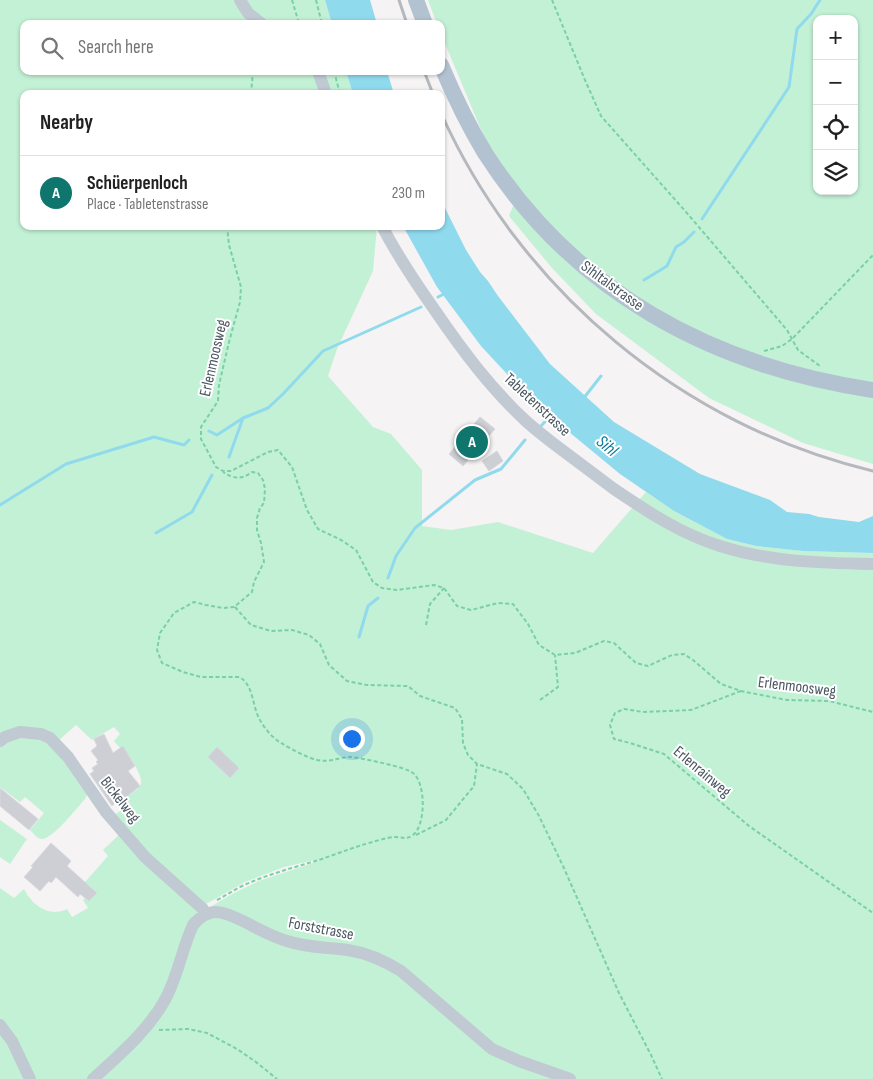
<!DOCTYPE html>
<html lang="en">
<head>
<meta charset="utf-8">
<style>
	body { margin:0; font-family:"Sofia Sans Condensed",sans-serif; background:#f6f6f6; color:#222 }
	.controls { position:absolute; right:15px; top:15px; display:grid; overflow:hidden; border-radius:10px; box-shadow:0 1px 4px #0004 }
	.controls button { width:45px; height:45px; display:grid; place-items:center; padding:0; border:0; border-bottom:1px solid #e0e0e0; background:#fff; color:#222; font:25px sans-serif }
	.you { position:absolute; left:351px; top:738px; width:18px; height:18px; margin:-12px; border:4px solid #fff; border-radius:50%; background:#1a73e8; box-shadow:0 0 0 8px #1a73e833 }
	.badge { display:grid; place-items:center; width:32px; height:32px; border-radius:50%; background:#0f766e; color:#fff; font-size:16px; font-weight:700 }
	.pin { position:absolute; translate:-50% -50%; border:2px solid #fff; box-shadow:0 1px 5px #0006 }
	.list { margin:0; padding:0; list-style:none }
	h2 { display:flex; justify-content:space-between; align-items:center; height:65px; margin:0; padding:0 20px; font-size:21px }
	h2 small { font-size:16px; font-weight:400; color:#767676 }
	.list li { display:grid; grid-template-columns:32px 1fr auto; gap:15px; align-items:center; box-sizing:border-box; height:75px; padding:0 20px; border-top:1px solid #e0e0e0 }
	.list b { display:block; font-size:19px; white-space:nowrap }
	.list p { margin:0; font-size:16px; white-space:nowrap; color:#767676 }
	.list em { font-size:16px; font-style:normal; color:#767676 }
	.icon { flex:none; width:28px; height:28px; fill:none; stroke:currentColor; stroke-width:2; stroke-linecap:round; stroke-linejoin:round }
	.map { position:relative; flex:none; width:873px; height:1079px; overflow:hidden }
	.search { position:absolute; background:#fff; box-shadow:0 1px 4px #0004; left:20px; top:20px; width:425px; height:55px; display:flex; align-items:center; gap:12px; box-sizing:border-box; padding:0 18px; border-radius:10px; color:#767676; font-size:19px }
	.panel { position:absolute; background:#fff; box-shadow:0 1px 4px #0004; left:20px; top:90px; width:425px; height:140px; border-radius:10px }
	.map>svg:first-child { display:block }
	.green { fill:#c3f1d5; fill-rule:evenodd }
	.water { fill:#90daee }
	.lines { fill:none; stroke-linecap:round; stroke-linejoin:round }
	.stream { stroke:#90daee; stroke-width:3 }
	.building { fill:#cdcfd5; stroke:#d7d9de }
	.path { stroke:#7ad0a6; stroke-width:2; stroke-dasharray:4 2.5; stroke-linecap:butt }
	.minor { stroke:#c1cad2; stroke-width:12 }
	.major { stroke:#b3c2d1; stroke-width:16 }
	.rail { stroke:#b5b8bd; stroke-width:3 }
	.labels { text-anchor:middle; dominant-baseline:central; stroke-width:4; stroke-linejoin:round; paint-order:stroke }
	.street-label { font-size:16px; fill:#4a5661; stroke:#fff }
	.water-label { font-size:18px; font-style:italic; fill:#0c7c9b; stroke:#fff }
</style>
</head>
<body>
<div class="map">
<svg width="873" height="1079" viewBox="0 0 873 1079">
	<rect width="100%" height="100%" fill="#f5f3f3"/>
	<path class="green" d="M0,0h325l7,24h-308v47h322l7,23h-329v132h353l-4,45 -36,78 -9,27 45,51 18,7 31,36v56l29,4 47,-8 95,31 53,-61 28,19 53,28 29,7 47,5 70,2v526h-775l42,-41 56,-111 14,-20 24,-14 25,-12 60,-20 -4,-1 -31,7 -39,15 -39,22 -64,-54 -29,-34 17,-12 -6,-8 3,-2 2,1c4,-3 10,-6 12,-11 2,-9 -13,-30 -18,-37l-3,1 -6,-7 6,-7 -6,-7 -22,13 -16,-15 -18,16 -6,-6 -52,4z
		M428,0h445v464l-70,-21 -94,-45 -113,-84 -44,-46 -43,-52 8,-20 -35,-64 -41,-98v-10h-4zM817,19h37v172h-37z
		M9,738l39,1 29,34 -3,3 13,19 -2,4c-9,10 -30,37 -42,40 -5,1 -10,-6 -13,-9l14,-17 -19,-16 -5,5 -20,-15v-43z
		M0,820l27,19 -17,25 -10,-7z
		M121,833l76,77v4l-41,95 -65,70h-58l-33,-58v-133l14,10 10,-9c8,16 25,29 43,20l5,8 16,-9 -5,-8 2,-2 4,3 8,-8 -12,-11 23,-26 -5,-6z
		M0,1028l27,51h-27z"/>
	<path class="water" d="M325,0h45l7,24h-45z
		M346,71h41l7,23h-41z
		M441,200l25,50 14,22 8,9 10,15 52,68 64,58 86,52 70,26 17,12 22,2 10,3 40,5 14,-6v37l-70,-2 -47,-5 -29,-7 -53,-28 -54,-37 -80,-66 -33,-34 -26,-28 -44,-59 -34,-61h38z"/>
	<g class="lines">
		<path class="stream" d="M702,219l87,-132 8,-58 14,-15 9,-14
			M644,280l23,-14 9,-19 8,-5 10,-10
			M438,297l8,-4
			M583,399l18,-23
			M541,426l11,-12
			M209,431l8,4 26,-17
			M229,457l14,-39 25,-10 15,-14 40,-43 98,-44
			M0,505l66,-41 88,-27 30,8 5,-5
			M156,533l36,-21 20,-37
			M388,578l8,-22 19,-28 60,-48 26,-11 24,-29
			M359,637l9,-31 10,-8"/>
	</g>
	<path class="building" d="M480,417l15,12 -32,37 -14,-12z
		M497,451l6,10 -14,10 -7,-10z
		M104,734l9,19 10,-7 12,20 -7,5 12,15 -15,12 3,4 -7,6 -5,-6 -4,4 -22,-32 4,-3 -2,-3 6,-4 -2,-2 2,-2 -7,-9 6,-5 -3,-7z
		M217,747l22,21 -9,10 -22,-21z
		M0,788l38,31 -9,11 -29,-24z
		M51,843l20,18 -4,5 30,27 -8,8 -9,-7 -2,3 -22,-20 -5,6 -2,-2 -9,10 -16,-14 9,-10 -2,-1z"/>
	<g class="lines">
		<path class="path" d="M292,0l6,20v4
			M316,0l6,24
			M552,0l33,80 16,36 85,96 101,118 11,20 22,16
			M334,71l6,23
			M251,94l2,-23
			M227,226l2,19 12,42 -1,15 -11,40 -10,43 -1,16 -17,26v12l15,28 7,4h8l37,-19 10,-2 14,17 15,43 11,19 23,11 15,10 17,32 9,6 15,2 37,-5 10,3 13,18 14,4 27,-7 15,1 15,20 11,21 16,10 20,-2 29,-12 10,2 22,20 12,3 24,-11 12,-1 9,6 28,24 20,7 46,9 42,1 44,11
			M764,351l18,-5 10,-7 81,-84
			M235,607l16,18 20,6 21,-1 17,5 11,9 9,21 18,16 20,4 41,1 12,10 35,12 7,11 1,24 5,12 9,9 30,10 16,15 16,27 24,50 56,127 32,62 11,24
			M426,625l4,-21 14,-16
			M741,691l-50,19 -48,2 -19,-3 -9,4 -5,12 4,14 16,4 34,11 85,72 124,87
			M540,700l18,-13 -3,-32
			M416,835l30,-15 28,-34 3,-22
			M217,900c8,-4 15,-9 23,-13 25,-12 52,-19 79,-27 14,-5 28,-10 43,-15 8,-2 25,-8 33,-8 7,0 11,3 18,-2 13,-10 13,-52 0,-62 -7,-6 -52,-15 -62,-16 -12,0 -21,6 -34,3 -9,-2 -26,-11 -34,-16 -10,-5 -18,-15 -23,-24 -8,-13 -6,-36 -21,-43h-38l-18,-5 -21,-9 -5,-13 3,-17 14,-20 20,-11 12,3 17,3 11,-1 18,-15 2,-10 10,-20 -3,-19 -4,-13v-12l3,-10 4,-5 1,-14 -2,-9 -5,-7 -6,-1c-10,8 -18,7 -29,0
			M159,1030l29,-1 19,4 30,16 19,13 21,17"/>
		<path class="minor" d="M240,0l8,13 14,11
			M318,71l8,23
			M382,226c15,29 33,56 52,83 28,41 57,80 93,113 9,8 18,15 27,22 20,15 40,30 60,45 34,23 67,45 106,57 50,16 101,17 153,18
			M0,741l5,-4 15,-5 21,2 9,4 18,19 38,55 39,45 58,52 2,6
			M0,1025l12,16 18,38
			M93,1079c26,-24 56,-49 73,-81 12,-23 16,-49 27,-73 6,-7 13,-13 23,-13 10,0 20,6 29,10 13,7 28,15 42,19 20,7 40,6 61,9 19,3 37,11 53,21l91,78 27,12 51,18"/>
		<path class="major" d="M416,0l9,24
			M441,65c13,31 27,60 44,88 89,139 227,213 388,237"/>
		<path class="rail" d="M399,0l8,24
			M424,71l9,23
			M441,113c80,178 242,313 432,358"/>
	</g>
	<g class="labels">
		<g class="street-label">
			<text transform="translate(612 286) rotate(36)">Sihltalstrasse</text>
			<text transform="translate(214 358) rotate(-77)">Erlenmoosweg</text>
			<text transform="translate(537 405) rotate(43)">Tabletenstrasse</text>
			<text transform="translate(797 687) rotate(7)">Erlenmoosweg</text>
			<text transform="translate(702 772) rotate(40)">Erlenrainweg</text>
			<text transform="translate(120 800) rotate(52)">Bickelweg</text>
			<text transform="translate(321 929) rotate(11)">Forststrasse</text>
		</g>
		<g class="water-label">
			<text transform="translate(607 446) rotate(40)">Sihl</text>
		</g>
	</g>
</svg>
<div class="controls">
<button>+</button>
<button>−</button>
<button><svg class="icon" aria-label="locate" viewBox="0 0 24 24"><circle cx="12" cy="12" r="6"/><path d="M12 2v4M12 18v4M2 12h4M18 12h4"/></svg></button>
<button><svg class="icon" aria-label="layers" viewBox="0 0 24 24"><path d="M12 4l9 5-9 5-9-5zM3 14l9 5 9-5"/></svg></button>
</div>
<div class="you"></div>
<div class="pin badge" style="left:472px;top:442px">A</div>
<div class="search"><svg class="icon" aria-label="search" viewBox="0 0 24 24"><circle cx="10" cy="10" r="6"/><path d="M15 15l6 6"/></svg>Search here</div>
<section class="panel">
<h2>Nearby<small></small></h2>
<ul class="list">
<li><span class="badge">A</span><div><b>Schüerpenloch</b><p>Place · Tabletenstrasse</p></div><em>230 m</em></li>
</ul>
</section>
</div>
</body>
</html>
